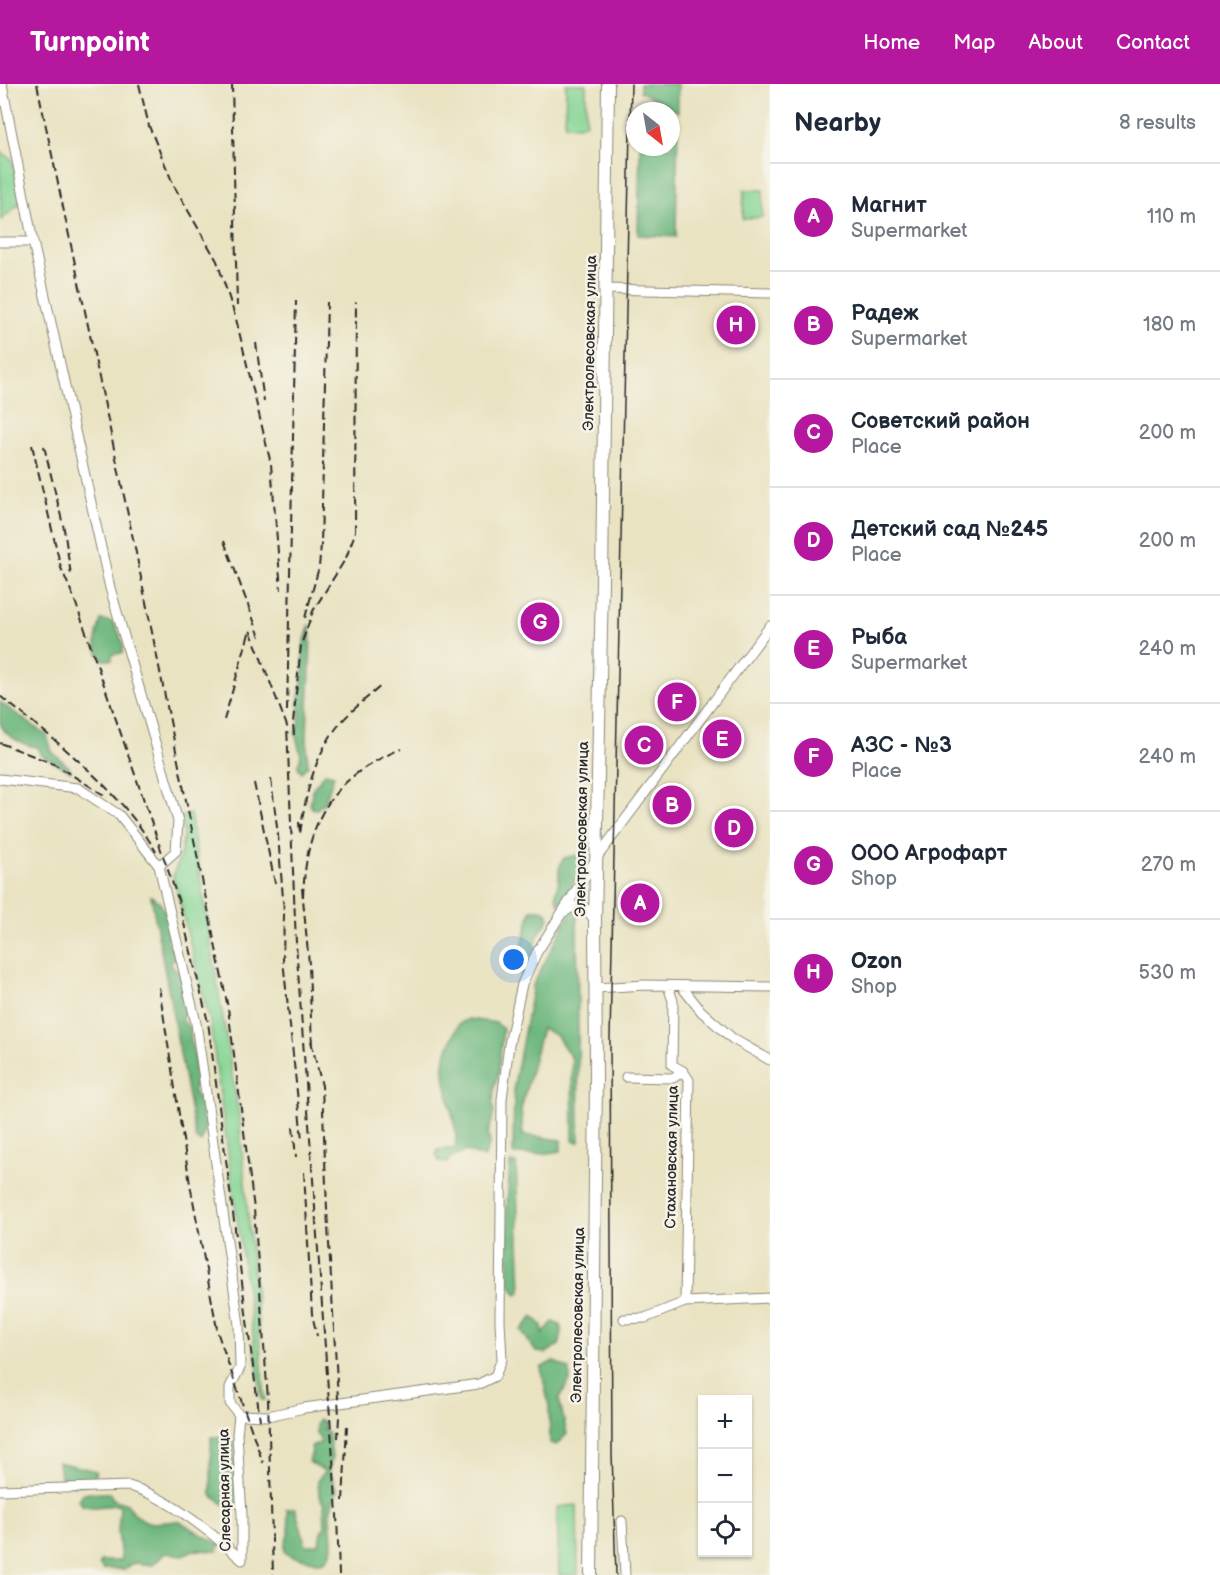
<!DOCTYPE html>
<html lang="en">
<head>
<meta charset="utf-8">
<style>
	body { margin:0; font-family:"Balsamiq Sans",sans-serif; background:#f2f2f3; color:#1f2937 }
	.controls { position:absolute; right:18px; bottom:18px; display:grid; overflow:hidden; border-radius:0px; box-shadow:0 2px 4px #0004 }
	.controls button { width:54px; height:54px; display:grid; place-items:center; padding:0; border:0; border-bottom:2px solid #e0e1e3; background:#fff; color:#1f2937; font:30px sans-serif }
	.compass { position:absolute; left:626px; top:18px; width:54px; height:54px; border-radius:50%; background:#fff; box-shadow:0 2px 4px #0004; rotate:149deg }
	.you { position:absolute; left:514px; top:876px; width:21px; height:21px; margin:-15px; border:4px solid #fff; border-radius:50%; background:#1a73e8; box-shadow:0 0 0 9px #1a73e833 }
	.badge { display:grid; place-items:center; width:39px; height:39px; border-radius:50%; background:#b5179e; color:#fff; font-size:20px; font-weight:700 }
	.pin { position:absolute; translate:-50% -50%; border:3px solid #fff; box-shadow:0 2px 6px #0006 }
	.list { margin:0; padding:0; list-style:none }
	h2 { display:flex; justify-content:space-between; align-items:center; height:78px; margin:0; padding:0 24px; font-size:26px }
	h2 small { font-size:20px; font-weight:400; color:#747a83 }
	.list li { display:grid; grid-template-columns:39px 1fr auto; gap:18px; align-items:center; box-sizing:border-box; height:108px; padding:0 24px; border-top:2px solid #e0e1e3 }
	.list b { display:block; font-size:22px; white-space:nowrap }
	.list p { margin:0; font-size:20px; white-space:nowrap; color:#747a83 }
	.list em { font-size:20px; font-style:normal; color:#747a83 }
	.icon { flex:none; width:33px; height:33px; fill:none; stroke:currentColor; stroke-width:2; stroke-linecap:round; stroke-linejoin:round }
	.map { position:relative; flex:none; width:770px; height:1491px; overflow:hidden }
	header { display:flex; align-items:center; gap:36px; box-sizing:border-box; height:84px; padding:0 30px; background:#b5179e; color:#fff }
	header strong { font-size:28px }
	nav { display:flex; gap:33px; margin-inline-start:auto; font-size:21px }
	main { display:flex }
	aside { flex:1; background:#fff }
	.map>svg:first-child { display:block }
	.green { fill:#87d695; stroke:#598060; stroke-width:1.5 }
	.forest { fill:#6db77e; stroke:#4c7154; stroke-width:1.5 }
	.lines { fill:none; stroke-linecap:round; stroke-linejoin:round }
	.minor-casing { stroke:#8a8776; stroke-width:11 }
	.major-casing { stroke:#8a8776; stroke-width:14 }
	.minor { stroke:#fff; stroke-width:9 }
	.major { stroke:#fff; stroke-width:12 }
	.tram { stroke:#2b2b2b; stroke-width:1.5 }
	.rail { stroke:#2b2b2b; stroke-width:2; stroke-dasharray:9 4.5; stroke-linecap:butt }
	.labels { text-anchor:middle; dominant-baseline:central; stroke-width:5; stroke-linejoin:round; paint-order:stroke }
	.street-label { font-size:15px; fill:#2b2b2b; stroke:#f7f3e8 }
</style>
</head>
<body>
<header>
<strong>Turnpoint</strong>
<nav><a>Home</a><a>Map</a><a>About</a><a>Contact</a></nav>
</header>
<main>
<div class="map">
<svg width="770" height="1491" viewBox="0 0 770 1491">
	<rect width="100%" height="100%" fill="#f7f3e8"/>
	<filter id="ink" filterUnits="userSpaceOnUse"><feTurbulence type="fractalNoise" baseFrequency=".0167" numOctaves="2"/><feDisplacementMap in="SourceGraphic" scale="12" xChannelSelector="R" yChannelSelector="G"/><feConvolveMatrix kernelMatrix="1 2 1 2 8 2 1 2 1" color-interpolation-filters="sRGB"/></filter>
	<filter id="wash" filterUnits="userSpaceOnUse"><feTurbulence type="fractalNoise" baseFrequency=".008" numOctaves="4" result="noise"/><feDisplacementMap in="SourceGraphic" scale="24" xChannelSelector="R" yChannelSelector="G"/><feGaussianBlur stdDeviation="1.35" result="paint"/><feColorMatrix in="noise" values="0 0 0 0 0 0 0 0 0 0 0 0 0 0 0 0 0 1.4 0 .05"/><feComposite in="paint" operator="in"/></filter>
	<g filter="url(#wash)">
		<rect width="100%" height="100%" fill="#e9e3c2"/>
		<path class="green" d="M566,0h20v38l-6,4 -15,-1z
			M0,68l12,7 9,43 -20,18z
			M744,106h19l-1,27 -19,2z
			M190,730l49,303 26,283h-3l-52,-378 -37,-146c7,-17 14,-40 8,-59z
			M577,1421l1,70h-19l-2,-68z"/>
		<path class="forest" d="M640,0h38v28l-38,-21z
			M671,32l7,4 -2,117 -38,-2 2,-88h31z
			M101,536l11,2c6,7 12,21 11,31l-11,1v6h-9c-12,-14 -6,-24 -2,-40z
			M310,540c3,47 -6,95 -2,142l-7,6 -3,-5 3,-12 -6,-22 4,-8 1,-15 -2,-9 5,-22v-33z
			M0,618l47,34 5,16 17,15 1,4 -29,-16 -3,-8c-13,-1 -35,-11 -38,-25 0,-6 0,-14 0,-20z
			M325,689l9,2 -9,27 -8,7 -5,-1 -2,-4 3,-16z
			M583,770c2,13 -15,40 -24,50 -5,-9 -3,-12 -1,-20 3,-12 -2,-14 6,-26z
			M151,812c14,7 16,23 20,37l-4,7c2,7 8,11 9,18l-5,3v3c2,4 7,6 10,11 3,6 5,31 5,38l-3,2 -1,5 9,9c-3,17 7,23 3,42l4,5 -4,9v8l9,10 2,6 -3,7 4,9 -5,17 -5,-2z
			M531,826h13l4,4 1,5 -11,16 -5,17 -8,12 -2,11 -7,-4z
			M571,827l6,1 2,230 -6,-1 -1,-82 -15,-23 -15,-8 -21,81 2,26 38,5v11l-21,3h-27l1,-69 19,-100z
			M468,935l28,4 7,6 -5,47 -4,11 -1,18 1,8 -6,21 2,9 -6,15 -17,-7 -17,7 -2,5 -9,-2 -3,-6 2,-5 16,-2c9,-12 -13,-61 -10,-84 1,-10 10,-30 15,-40z
			M510,1079h6l5,129 -5,2 -7,-12 -2,-76z
			M533,1233l9,8 1,9 10,-12 7,3 2,8 -3,12 -13,8 -10,-1 -15,-22z
			M553,1277l16,8 1,11 -11,19 8,35 -11,11 -6,-2 -1,-37 -8,-38z
			M319,1336l5,2v7l5,5 3,23 -3,14 8,20c-2,7 -6,15 -7,22 -1,14 8,42 -6,48 -7,3 -12,-1 -18,-2 -10,-2 -14,-1 -21,-7 -2,-9 2,-13 4,-20 1,-8 -3,-13 -1,-21l-2,-2 9,-1 11,38 13,-2 2,-13 4,-4 -1,-23 -5,-8 -1,-16 7,-9 -16,-9 3,-11 -1,-4 2,-2 8,-2 -1,-5 -4,-5v-9z
			M211,1353c8,0 18,-2 23,6l3,62 -9,2 -17,-12z
			M58,1378l38,9c0,1 -2,8 -2,9 -4,5 -23,7 -28,3 -7,-5 -7,-15 -8,-21z
			M83,1409h27l3,6 14,5 7,10 11,7 7,2 27,-2 41,24 -2,6 -25,-1 -10,5 -18,-2 -12,12 -19,-2 -9,6h-22l-4,-5 2,-3h20l-3,-30 2,-24 -3,-2 -22,2 -12,-1 -4,-6z"/>
	</g>
	<g filter="url(#ink)">
		<g class="lines">
			<g class="minor-casing">
				<path id="minor" d="M2,0l31,158 77,346 68,233 -2,30 -17,15
					M0,158h33
					M605,205l165,4
					M0,695l78,9 41,27 40,51 37,157 43,302 1,43 -10,19v16l9,12 -2,20 5,80v45
					M562,829l13,-7 9,1 11,13
					M668,902l5,15 -1,64 11,6 6,9 -4,222
					M682,903l19,24 32,28 37,21
					M596,904l49,-3 125,2
					M626,993l47,1 10,-7
					M624,1235l21,-1 40,-16 85,-4
					M239,1331l29,1 36,-8 175,-24 16,-8 7,-17 -2,-38 2,-222 7,-54 13,-61 15,-32 61,-96 172,-230
					M0,1406l129,-4c39,11 83,47 113,74
					M622,1437l3,54"/>
			</g>
			<g class="major-casing">
				<path id="major" d="M591,1491l5,-498 -1,-157 7,-338 6,-498"/>
			</g>
			<use href="#minor" class="minor"/>
			<use href="#major" class="major"/>
			<path class="tram" d="M616,1491l-4,-121 -2,-416 21,-954"/>
			<path class="rail" d="M37,0l98,464 93,460 26,201 14,190 5,176
				M139,0l10,42 25,60 43,75 19,58 35,145 10,126
				M232,0l5,222
				M256,259l8,59
				M32,361l29,123 13,30 104,301 30,123 52,398
				M44,362l20,83 7,46
				M224,457l36,96
				M305,534l14,-51 2,-22 6,-243
				M0,612c55,44 121,94 156,156
				M287,627l9,-410
				M224,636l26,-90 37,96 9,217 41,571 2,61
				M294,651l-1,-12 8,-78 12,-34 33,-53 9,-25 1,-231
				M0,659l54,21 50,31
				M271,695l7,56 6,76 -1,49 19,179
				M254,699l21,100
				M299,738l1,12c5,-37 14,-78 38,-108 12,-15 29,-28 44,-41
				M302,804l7,76 3,83
				M303,813c3,-75 27,-119 98,-148
				M159,903l31,197 28,150 45,129
				M311,957l11,45 5,123 12,207 -1,22
				M293,1043l3,30
				M304,1088l8,142 5,22
				M343,1417l4,-75"/>
		</g>
	</g>
	<g class="labels">
		<g class="street-label">
			<text transform="translate(590 259) rotate(-89)">Электролесовская улица</text>
			<text transform="translate(582 745) rotate(-89)">Электролесовская улица</text>
			<text transform="translate(672 1073) rotate(-89)">Стахановская улица</text>
			<text transform="translate(578 1231) rotate(-89)">Электролесовская улица</text>
			<text transform="translate(225 1406) rotate(-91)">Слесарная улица</text>
		</g>
	</g>
</svg>
<div class="controls">
<button>+</button>
<button>−</button>
<button><svg class="icon" aria-label="locate" viewBox="0 0 24 24"><circle cx="12" cy="12" r="6"/><path d="M12 2v4M12 18v4M2 12h4M18 12h4"/></svg></button>
</div>
<svg class="compass" viewBox="-18 -18 36 36"><path d="M0-13l5 13h-10z" fill="#e53935"/><path d="M0 13l5-13h-10z" fill="#747a83"/></svg>
<div class="you"></div>
<div class="pin badge" style="left:640px;top:819px">A</div>
<div class="pin badge" style="left:672px;top:721px">B</div>
<div class="pin badge" style="left:644px;top:661px">C</div>
<div class="pin badge" style="left:734px;top:744px">D</div>
<div class="pin badge" style="left:722px;top:655px">E</div>
<div class="pin badge" style="left:677px;top:618px">F</div>
<div class="pin badge" style="left:540px;top:538px">G</div>
<div class="pin badge" style="left:736px;top:241px">H</div>
</div>
<aside>
<h2>Nearby<small>8 results</small></h2>
<ul class="list">
<li><span class="badge">A</span><div><b>Магнит</b><p>Supermarket</p></div><em>110 m</em></li>
<li><span class="badge">B</span><div><b>Радеж</b><p>Supermarket</p></div><em>180 m</em></li>
<li><span class="badge">C</span><div><b>Советский район</b><p>Place</p></div><em>200 m</em></li>
<li><span class="badge">D</span><div><b>Детский сад №245</b><p>Place</p></div><em>200 m</em></li>
<li><span class="badge">E</span><div><b>Рыба</b><p>Supermarket</p></div><em>240 m</em></li>
<li><span class="badge">F</span><div><b>АЗС - №3</b><p>Place</p></div><em>240 m</em></li>
<li><span class="badge">G</span><div><b>ООО Агрофарт</b><p>Shop</p></div><em>270 m</em></li>
<li><span class="badge">H</span><div><b>Ozon</b><p>Shop</p></div><em>530 m</em></li>
</ul>
</aside>
</main>
</body>
</html>
